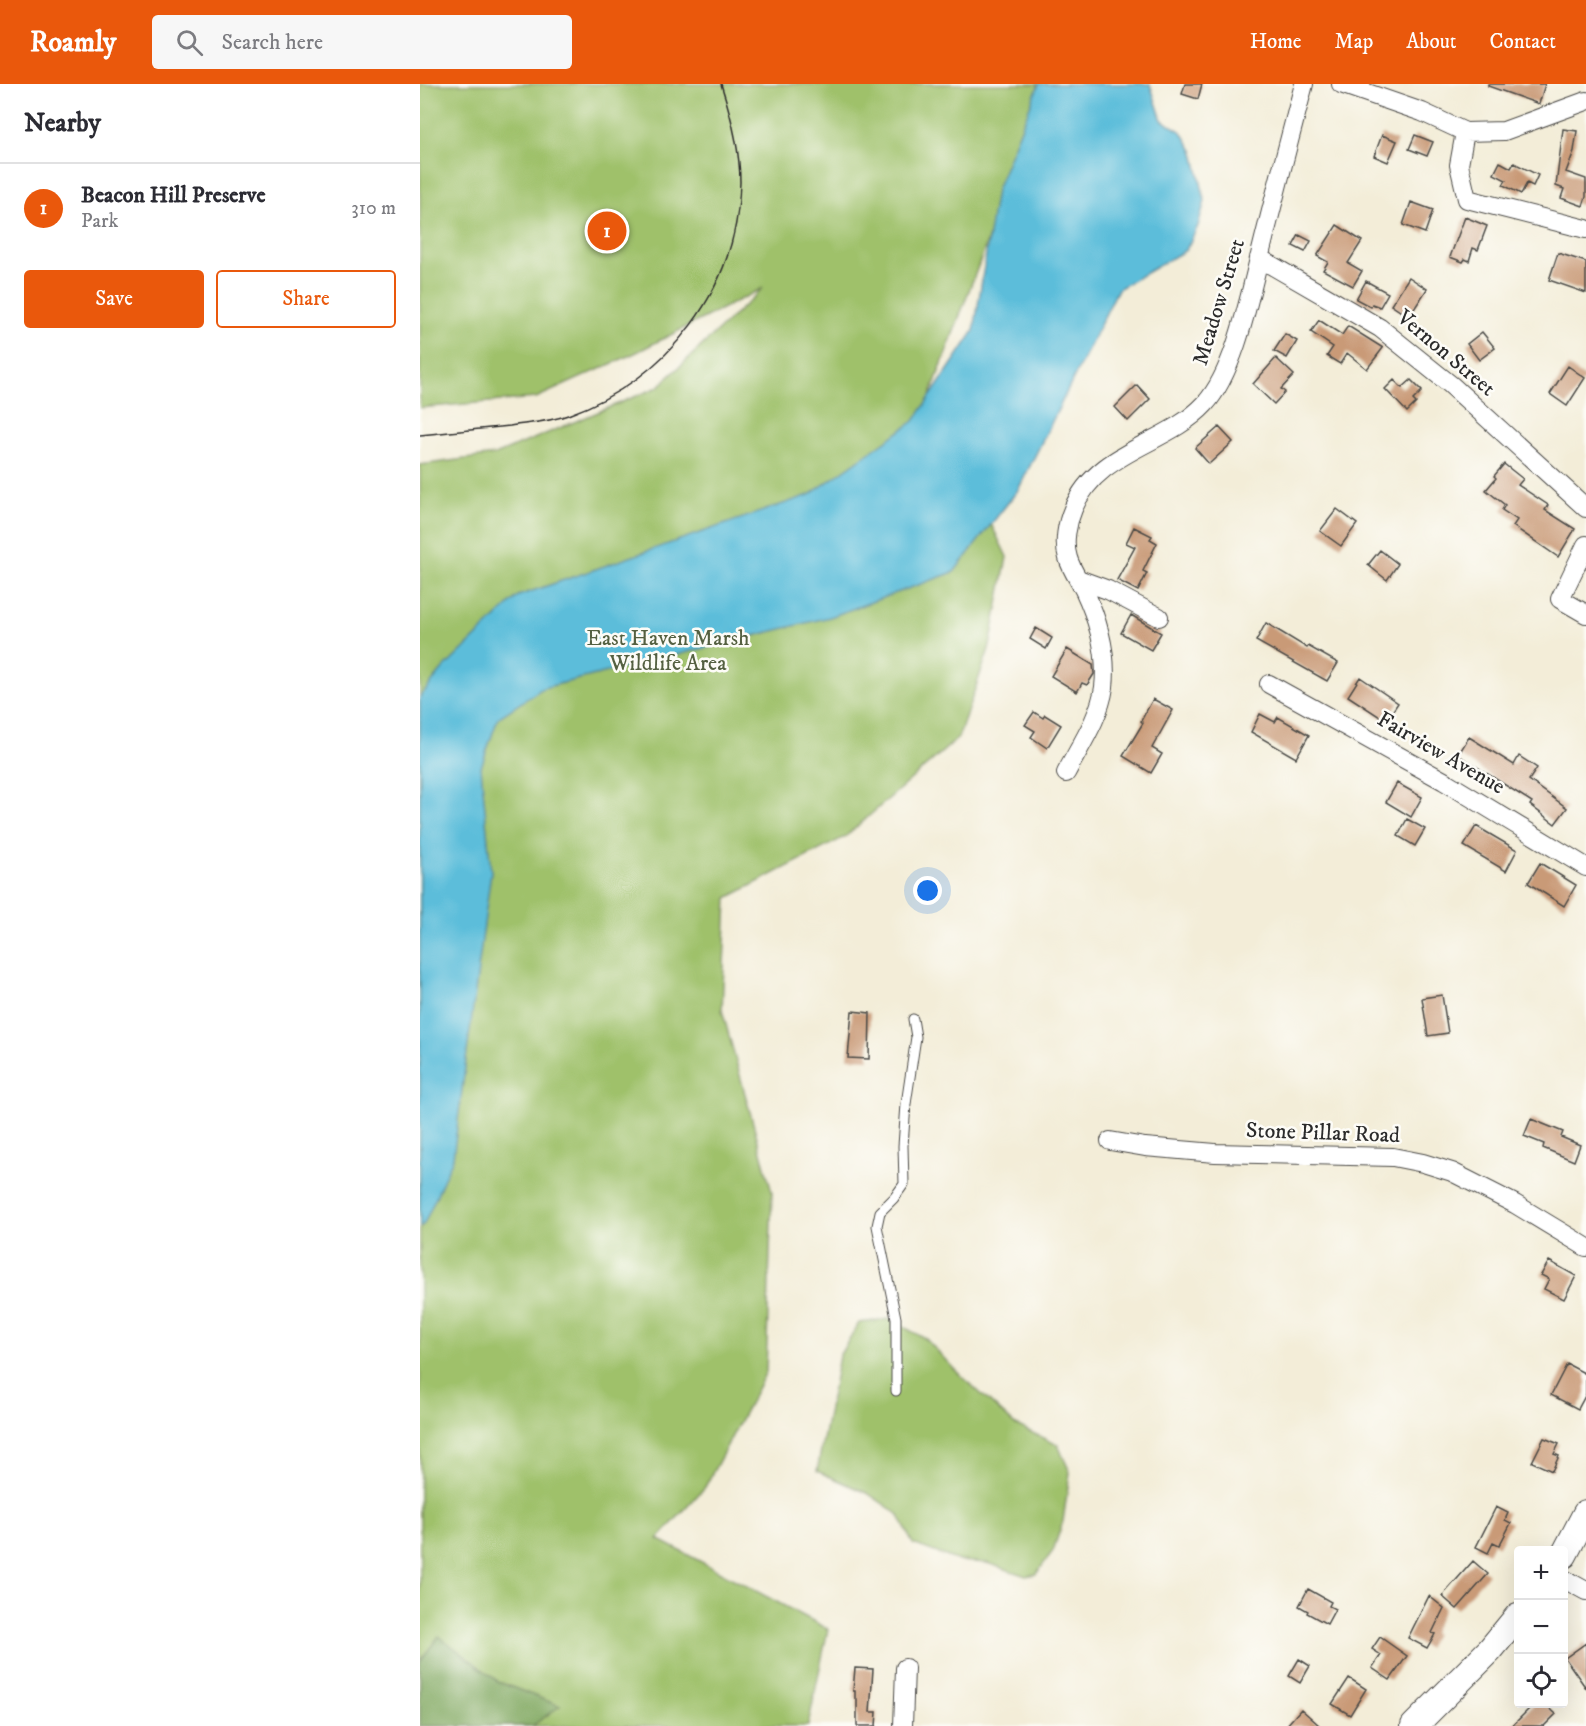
<!DOCTYPE html>
<html lang="en">
<head>
<meta charset="utf-8">
<style>
	body { margin:0; font-family:"IM FELL DW Pica",serif; background:#f7f7f7; color:#2b2b33 }
	.controls { position:absolute; right:18px; bottom:18px; display:grid; overflow:hidden; border-radius:6px; box-shadow:0 6px 24px #0002 }
	.controls button { width:54px; height:54px; display:grid; place-items:center; padding:0; border:0; border-bottom:2px solid #e1e1e2; background:#fff; color:#2b2b33; font:30px sans-serif }
	.you { position:absolute; left:508px; top:807px; width:21px; height:21px; margin:-15px; border:4px solid #fff; border-radius:50%; background:#1a73e8; box-shadow:0 0 0 9px #1a73e833 }
	.badge { display:grid; place-items:center; width:39px; height:39px; border-radius:50%; background:#ea580c; color:#fff; font-size:20px; font-weight:700 }
	.pin { position:absolute; translate:-50% -50%; border:3px solid #fff; box-shadow:0 2px 6px #0006 }
	.list { margin:0; padding:0; list-style:none }
	h2 { display:flex; justify-content:space-between; align-items:center; height:78px; margin:0; padding:0 24px; font-size:26px }
	h2 small { font-size:20px; font-weight:400; color:#7c7c81 }
	.list li { display:grid; grid-template-columns:39px 1fr auto; gap:18px; align-items:center; box-sizing:border-box; height:90px; padding:0 24px; border-top:2px solid #e1e1e2 }
	.list b { display:block; font-size:22px; white-space:nowrap }
	.list p { margin:0; font-size:20px; white-space:nowrap; color:#7c7c81 }
	.list em { font-size:20px; font-style:normal; color:#7c7c81 }
	.actions { display:flex; gap:12px; padding:18px 24px }
	.actions a { flex:1; padding:14px 0; border:2px solid #ea580c; border-radius:6px; text-align:center; font-size:21px; color:#ea580c }
	.actions .main { background:#ea580c; color:#fff }
	.icon { flex:none; width:33px; height:33px; fill:none; stroke:currentColor; stroke-width:2; stroke-linecap:round; stroke-linejoin:round }
	.map { position:relative; flex:none; width:1166px; height:1642px; overflow:hidden }
	header { display:flex; align-items:center; gap:36px; box-sizing:border-box; height:84px; padding:0 30px; background:#ea580c; color:#fff }
	header strong { font-size:28px }
	nav { display:flex; gap:33px; margin-inline-start:auto; font-size:21px }
	.search { width:420px; height:54px; background:#f7f7f7; display:flex; align-items:center; gap:15px; box-sizing:border-box; padding:0 21px; border-radius:6px; color:#7c7c81; font-size:22px }
	main { display:flex }
	aside { flex:1; background:#fff }
	.map>svg:first-child { display:block }
	.green { fill:#9fc16b; stroke:#65764b; stroke-width:1.5 }
	.forest { fill:#7fa75f; stroke:#556945; stroke-width:1.5 }
	.water { fill:#5cbdda; stroke:#447482; stroke-width:1.5 }
	.building { fill:#c99a77 }
	.lines { fill:none; stroke-linecap:round; stroke-linejoin:round }
	.service-casing { stroke:#494845; stroke-width:11 }
	.minor-casing { stroke:#494845; stroke-width:20 }
	.secondary-casing { stroke:#494845; stroke-width:28 }
	.service { stroke:#fff; stroke-width:9 }
	.minor { stroke:#fff; stroke-width:18 }
	.secondary { stroke:#fff; stroke-width:26 }
	.tram { stroke:#2b2b2b; stroke-width:1.5 }
	.labels { text-anchor:middle; dominant-baseline:central; stroke-width:5; stroke-linejoin:round; paint-order:stroke }
	.street-label { font-size:22px; fill:#2b2b2b; stroke:#fdfcf7 }
	.park-label { font-size:22px; fill:#546041; stroke:#fdfcf7 }
</style>
</head>
<body>
<header>
<strong>Roamly</strong>
<div class="search"><svg class="icon" aria-label="search" viewBox="0 0 24 24"><circle cx="10" cy="10" r="6"/><path d="M15 15l6 6"/></svg>Search here</div>
<nav><a>Home</a><a>Map</a><a>About</a><a>Contact</a></nav>
</header>
<main>
<aside>
<h2>Nearby<small></small></h2>
<ul class="list">
<li><span class="badge">1</span><div><b>Beacon Hill Preserve</b><p>Park</p></div><em>310 m</em></li>
</ul>
<div class="actions"><a class="main">Save</a><a>Share</a></div>
</aside>
<div class="map">
<svg width="1166" height="1642" viewBox="0 0 1166 1642">
	<rect width="100%" height="100%" fill="#fdfcf7"/>
	<filter id="ink" filterUnits="userSpaceOnUse"><feTurbulence type="fractalNoise" baseFrequency=".0167" numOctaves="2"/><feDisplacementMap in="SourceGraphic" scale="12" xChannelSelector="R" yChannelSelector="G"/><feConvolveMatrix kernelMatrix="1 2 1 2 8 2 1 2 1" color-interpolation-filters="sRGB"/></filter>
	<filter id="wash" filterUnits="userSpaceOnUse"><feTurbulence type="fractalNoise" baseFrequency=".008" numOctaves="4" result="noise"/><feDisplacementMap in="SourceGraphic" scale="24" xChannelSelector="R" yChannelSelector="G"/><feGaussianBlur stdDeviation="1.35" result="paint"/><feColorMatrix in="noise" values="0 0 0 0 0 0 0 0 0 0 0 0 0 0 0 0 0 1.4 0 .05"/><feComposite in="paint" operator="in"/></filter>
	<g filter="url(#wash)">
		<rect width="100%" height="100%" fill="#f3edd8"/>
		<path class="green" d="M0,0h619l-49,150 -60,162 77,161 -17,89 -32,92 -113,99 -118,61 -5,112 50,182 -6,180 -61,115 -47,52 170,90 -20,97h-388v-1261l75,-10 163,-68 105,-99 -128,65 -99,45 -116,10z
			M469,1235l37,20 28,30 60,55 44,21 12,27 -7,49 -10,30 -17,23 -10,2 -39,-13 -28,-2 -46,-17 -15,-30 -31,-21 -50,-22 22,-115 20,-33z"/>
		<path class="forest" d="M19,1552l60,46 61,24 -28,20h-112v-65z"/>
		<path class="water" d="M619,0h111l12,36 20,12 12,20 11,49 -7,25 -12,24 -68,39 -100,201 -64,82 -124,45 -287,71 -45,30 -17,49 10,105 -38,286 -29,66 -4,3v-530l23,-28 75,-73 291,-101 105,-74 60,-90 22,-141z"/>
		<g id="blocks">
			<path class="building" d="M765,0h17l-4,15 -16,-5z
				M1068,0h57l-6,20 -51,-18z
				M1143,45l14,2 -3,20 -8,21 20,7v18l-3,9 -22,-8 3,-9 -8,-3z
				M962,51l15,6 -9,21 -14,-6z
				M995,51l18,7 -6,14 -18,-7z
				M1080,78l11,6 3,-5 24,12 -5,11 -6,-3 -6,11 -18,-9 3,-5 -12,-6z
				M991,118l22,8 -8,23 -22,-8z
				M1045,133l22,9 -9,24 -5,-2 -4,13 -4,-2 -2,3 -13,-5z
				M917,141l25,16 -14,22 14,8 -9,15 -30,-16 5,-8 -11,-6z
				M879,151l12,6 -6,11 -12,-6z
				M1138,169l28,9v31l-37,-13z
				M989,193l18,12 -18,28 -18,-12z
				M946,197l22,12 -8,14 -8,-3 -1,3 -15,-8z
				M899,236l23,15 6,-9 35,22 -16,21 -20,-16 -7,11 -13,-8 6,-9 -22,-15z
				M1062,248l13,16 -16,12 -12,-16z
				M865,250l12,7 -10,17 -13,-7z
				M856,274l18,17 -13,14 4,3 -11,12 -21,-20z
				M1148,282l17,12 -18,28 -17,-12z
				M974,296l8,8 9,-8 11,11 -9,9 3,3 -9,9 -22,-23z
				M717,301l13,14 -22,22 -13,-14z
				M799,343l14,15 -24,22 -14,-16z
				M1084,380l19,15 -5,6 30,20 -3,5 30,19 -17,28 -45,-31 4,-6 -15,-10 3,-5 -19,-15 10,-12 -2,-2z
				M917,425l20,15 -16,22 -21,-15z
				M714,443l18,9 -2,3 7,4 -14,28 4,2 -9,18 -21,-11 18,-33 -9,-4z
				M960,466l18,14 -11,16 -19,-15z
				M711,531l30,18 -10,17 -30,-17z
				M846,539l41,25 1,-2 30,17 -11,18 -71,-40z
				M616,544l16,10 -6,11 -16,-10z
				M647,565l26,16 1,9 -7,11 -5,-2 -5,9 -26,-16z
				M940,593l38,26 -12,18 -38,-25z
				M733,615l20,11 -21,38 10,6 -11,19 -28,-17 20,-33 -2,-2z
				M614,628l9,6 2,-3 16,10 -14,23 -16,-11 4,-6 -10,-6z
				M840,630l15,8 3,-5 31,18 -13,23 -45,-26z
				M1049,653l45,28 5,-9 18,12 -8,12 38,28 -12,16 -25,-19 2,-3 -74,-47z
				M977,699l25,14 -11,20 -25,-15z
				M987,735l18,10 -10,17 -17,-10z
				M1056,742l41,24 -11,21 -42,-25z
				M1120,779l36,22 -12,21 -36,-23z
				M1022,911l6,38 -20,3 -6,-38z
				M432,927l18,2 -1,46 -21,-1z
				M1111,1035l32,13 -2,5 19,8 -6,16 -31,-13 1,-4 -20,-8z
				M1129,1177l27,15 -12,23 -20,-10 5,-10 -8,-4z
				M1147,1280l19,10v20l-8,15 -27,-14z
				M1124,1354l15,6 -5,10 5,2 -7,15 -20,-9z
				M1076,1423l12,6 -3,7 6,3 -12,23 -6,-3 -5,10 -12,-6z
				M1053,1477l15,13 -31,35 -15,-13z
				M888,1505l23,13 -2,4 6,3 -8,15 -20,-11 1,-2 -9,-5z
				M1009,1512l15,12 -12,25 3,1 -8,14 -19,-10z
				M960,1553l27,19 -17,24 -18,-12 9,-13 -9,-6z
				M1166,1559v45l-21,-30z
				M879,1575l11,7 -10,17 -11,-7z
				M435,1584l18,1 -3,43h7l-1,14h-19v-27h-2v-8h-2z
				M929,1594l17,11 -16,26 -18,-11z
				M1114,1620h11l11,10 -12,12h-32z
				M881,1625l19,17h-34z"/>
		</g>
	</g>
	<g filter="url(#ink)">
		<use href="#blocks" fill-opacity="0" stroke="#494845" stroke-width="1.5"/>
		<g class="lines">
			<g class="service-casing">
				<path id="service" d="M476,1307v-73l-19,-92 3,-14 14,-14 10,-14 -1,-38 3,-42 10,-67 -3,-18"/>
			</g>
			<g class="minor-casing">
				<path id="minor" d="M921,0l81,28 43,20 39,-1 82,-30
					M1045,48l-6,33 8,34 119,30
					M839,174l121,70 71,57 135,123
					M1166,461l-26,54 26,15
					M658,495l30,11 51,27
					M849,600l175,97 142,86
					M646,689c14,-27 34,-56 38,-86 4,-34 -6,-67 -20,-97 -5,-10 -13,-21 -16,-32 -5,-15 -1,-35 5,-49 24,-59 94,-64 132,-105 30,-33 44,-106 55,-149 14,-57 29,-114 44,-171
					M690,1057l35,6 70,6 178,4 30,6 29,9 63,32 71,43
					M1144,1495l22,12
					M483,1642l2,-58"/>
			</g>
			<g class="secondary-casing">
				<path id="secondary" d="M1144,1471l22,-42
					M994,1642l76,-76 28,-34"/>
			</g>
			<use href="#service" class="service"/>
			<use href="#minor" class="minor"/>
			<use href="#secondary" class="secondary"/>
			<path class="tram" d="M0,351c30,-3 60,-6 90,-9 20,-3 39,-4 58,-11 100,-36 170,-126 172,-233 0,-33 -9,-67 -19,-98"/>
		</g>
	</g>
	<g class="labels">
		<g class="street-label">
			<text transform="translate(799 218) rotate(-73)">Meadow Street</text>
			<text transform="translate(1026 269) rotate(40)">Vernon Street</text>
			<text transform="translate(1021 669) rotate(30)">Fairview Avenue</text>
			<text transform="translate(903 1049) rotate(2)">Stone Pillar Road</text>
		</g>
		<g class="park-label">
			<text x="248" y="554">East Haven Marsh<tspan x="248" dy="25">Wildlife Area</tspan></text>
		</g>
	</g>
</svg>
<div class="controls">
<button>+</button>
<button>−</button>
<button><svg class="icon" aria-label="locate" viewBox="0 0 24 24"><circle cx="12" cy="12" r="6"/><path d="M12 2v4M12 18v4M2 12h4M18 12h4"/></svg></button>
</div>
<div class="you"></div>
<div class="pin badge" style="left:187px;top:147px">1</div>
</div>
</main>
</body>
</html>
